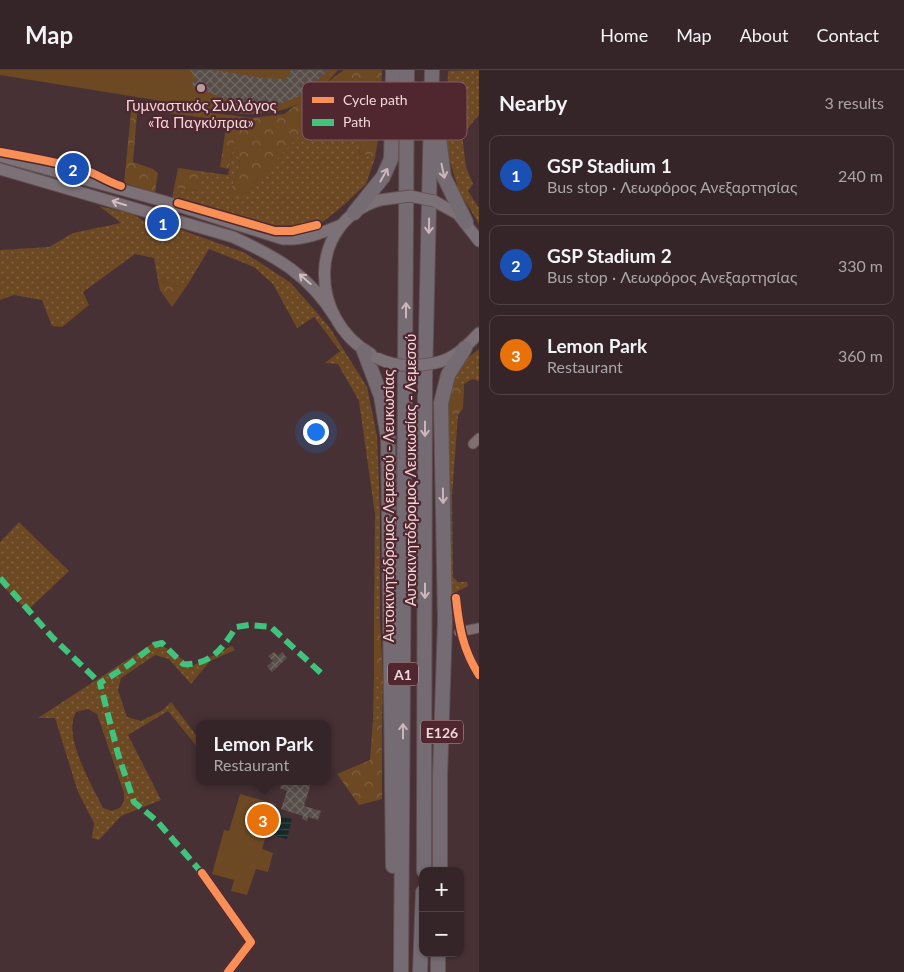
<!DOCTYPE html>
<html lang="en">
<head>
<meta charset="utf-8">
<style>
	body { margin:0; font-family:Lato,sans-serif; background:#3d2d30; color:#f1f3f6 }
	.controls { position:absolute; right:15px; bottom:15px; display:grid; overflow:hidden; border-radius:10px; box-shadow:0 1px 4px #0004 }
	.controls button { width:45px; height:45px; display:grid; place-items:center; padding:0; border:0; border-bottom:1px solid #4f4245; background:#352528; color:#f1f3f6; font:25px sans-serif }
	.you { position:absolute; left:315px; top:361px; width:18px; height:18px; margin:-12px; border:4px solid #fff; border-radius:50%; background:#1a73e8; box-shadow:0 0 0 8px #1a73e833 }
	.badge { display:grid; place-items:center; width:32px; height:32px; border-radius:50%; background:#1a73e8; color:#fff; font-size:16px; font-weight:700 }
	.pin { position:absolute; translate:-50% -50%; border:2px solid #fff; box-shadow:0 1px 5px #0006 }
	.popup { position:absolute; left:196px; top:650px; width:135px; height:65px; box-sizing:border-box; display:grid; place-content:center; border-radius:10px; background:#352528; filter:drop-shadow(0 1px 4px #0005); font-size:16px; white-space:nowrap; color:#aaa5a8 }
	.popup b { font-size:19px; color:#f1f3f6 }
	.popup::after { content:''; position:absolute; left:50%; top:100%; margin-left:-10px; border:10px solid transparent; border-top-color:#352528 }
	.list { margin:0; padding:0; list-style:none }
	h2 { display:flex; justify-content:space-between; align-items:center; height:65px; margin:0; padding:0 20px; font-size:21px }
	h2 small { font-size:16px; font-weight:400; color:#aaa5a8 }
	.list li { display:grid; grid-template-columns:32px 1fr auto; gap:15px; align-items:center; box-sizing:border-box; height:80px; margin:0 10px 10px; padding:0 10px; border:1px solid #4f4245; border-radius:10px }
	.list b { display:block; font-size:19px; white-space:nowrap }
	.list p { margin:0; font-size:16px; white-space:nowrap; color:#aaa5a8 }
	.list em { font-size:16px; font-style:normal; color:#aaa5a8 }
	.map { position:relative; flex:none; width:479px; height:902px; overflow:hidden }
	header { display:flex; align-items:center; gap:30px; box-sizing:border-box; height:70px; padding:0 25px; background:#352528; border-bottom:1px solid #4f4245 }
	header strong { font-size:24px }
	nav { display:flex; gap:28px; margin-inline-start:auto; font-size:18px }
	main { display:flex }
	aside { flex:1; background:#352528 }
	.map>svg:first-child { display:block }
	.grass { fill:url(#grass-dots); fill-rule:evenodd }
	.forest { fill:url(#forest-crowns) }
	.garden { fill:#6c4923 }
	.water { fill:url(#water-rules) }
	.building { fill:url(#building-cross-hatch) }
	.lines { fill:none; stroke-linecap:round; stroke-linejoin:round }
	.minor-casing { stroke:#634f53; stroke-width:11 }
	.major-casing { stroke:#634f53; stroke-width:13 }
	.highway-casing { stroke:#634f53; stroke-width:16 }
	.minor { stroke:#806f71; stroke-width:9 }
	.major { stroke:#7b7176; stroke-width:11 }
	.highway { stroke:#756c73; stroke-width:14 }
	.major-bridge-casing { stroke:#634f53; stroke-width:13; stroke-linecap:butt }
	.major-bridge { stroke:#7b7176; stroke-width:11 }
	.quiet { stroke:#40c37c; stroke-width:6; stroke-dasharray:12 6; stroke-linecap:butt }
	.cycleway-casing { stroke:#51272f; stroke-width:11 }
	.cycleway { stroke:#f78f57; stroke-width:8 }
	.oneway { stroke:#ccb6bb }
	.oneway2 { stroke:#d4bdc1 }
	.poi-dot { fill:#b69ca0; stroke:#51272f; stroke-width:2 }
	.labels { text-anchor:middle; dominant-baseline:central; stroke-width:4.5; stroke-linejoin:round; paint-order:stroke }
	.shield { fill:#51272f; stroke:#c1a2a7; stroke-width:1 }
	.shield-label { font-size:14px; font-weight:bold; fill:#f1d6da }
	.poi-label { font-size:15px; fill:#f1d6da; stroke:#51272f }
	.street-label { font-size:15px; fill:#f1d6da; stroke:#51272f }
	.key { fill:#51272f; stroke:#815c62; stroke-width:1 }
	.key-label { font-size:14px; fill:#f1d6da }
</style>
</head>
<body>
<header>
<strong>Map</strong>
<nav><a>Home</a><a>Map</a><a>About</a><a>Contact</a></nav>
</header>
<main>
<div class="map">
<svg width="479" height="902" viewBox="0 0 479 902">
	<defs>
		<pattern id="grass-dots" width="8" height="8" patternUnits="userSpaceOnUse" patternTransform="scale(1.25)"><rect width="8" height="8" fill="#6c4923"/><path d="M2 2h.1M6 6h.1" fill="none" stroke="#816242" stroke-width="1.8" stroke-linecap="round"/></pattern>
		<pattern id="forest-crowns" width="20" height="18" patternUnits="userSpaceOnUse" patternTransform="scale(1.25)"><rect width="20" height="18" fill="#6c4923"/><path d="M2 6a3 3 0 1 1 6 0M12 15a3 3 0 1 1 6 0" fill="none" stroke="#816242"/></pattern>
		<pattern id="water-rules" width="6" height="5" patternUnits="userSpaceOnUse" patternTransform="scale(1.25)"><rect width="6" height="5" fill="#172a28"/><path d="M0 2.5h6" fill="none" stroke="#394847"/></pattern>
		<pattern id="building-cross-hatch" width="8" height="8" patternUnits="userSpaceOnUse" patternTransform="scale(1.25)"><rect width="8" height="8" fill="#574e49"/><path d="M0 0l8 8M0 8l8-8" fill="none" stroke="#706763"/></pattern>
	</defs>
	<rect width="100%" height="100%" fill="#473135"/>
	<path class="grass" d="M479,0v45l-17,20 4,32 7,17 -5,7 11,17v16l-20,-33 -13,-43 2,-77z
		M351,47l8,5 4,15 -4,16 16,5 -9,26 -21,20 -21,17 -30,7h-28l-94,-29 2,-11 25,3v-20l29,4 7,-37 5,26 -11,31 24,-11 45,-48 30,-2z
		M99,136l34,8 21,14 28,2 63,23 46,30 39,45 37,59 10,49 3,76v109l-6,-1 1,-106 -16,-113 -21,-37 -13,-1 15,-12 -26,-34 -17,11 -24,-44 -19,-17 -45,-18 -21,35 -30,-3 -4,-23 -19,-4 -52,38 6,13 -27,22 -10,-1 -10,-26 -28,-5 -14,5v-50l49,-3 24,-14 48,-10z
		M479,279v32l-7,-2 -8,5v4l-5,-3 -11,1 17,-26z
		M444,342l14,3 -6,81 1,81 5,5h9l1,4 -16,8z
		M19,452l50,49 -42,40 -27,-28v-41z
		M156,571l36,25 40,-20 3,4 -25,11 -19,23 -22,-25 -14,-4 -34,23 -3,12 9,27 14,4 22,-11 8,-8 28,37v10l-31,-38 -40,24 33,65 -40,16 -22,24 -7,-2 2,-15 -16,-31 -23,-74h-17zM88,639l9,5 27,79v8l-4,7 -8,3 -9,-3c-11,-23 -41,-72 -27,-96z
		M374,606l9,3 -1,44 -9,-3z"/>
	<path class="forest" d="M344,0h38l-2,55 -5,33 -16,-5 4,-16 -4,-15 -8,-5 -23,17 -30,3 -45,47 -4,13 -20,-2 11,-31 -5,-25 -6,30 -9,-2 7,-46 -59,-8 -1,-6 85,11 32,-4z
		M132,32l6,1 -5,59 20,7 5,4 -3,20 -31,-10z
		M178,98l21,3v20l-25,-3z
		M158,211l30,3 -16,23 -12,-17z
		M459,315l5,3 -1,20 -5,7 -14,-3 4,-26z
		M374,550l6,1 3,58 -9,-3z
		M373,650l9,3v76l-23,6 -22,-31 33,-14z"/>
	<path class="garden" d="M0,0h338c-29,35 -51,44 -96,44l-242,-39z
		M240,724l36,10 -14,45 11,4 -5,19 -12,-3 -9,26 -16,-4 3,-11 -22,-6 12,-44 5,1z"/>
	<path class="water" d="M279,745l13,4 -5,20 -14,-3z"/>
	<path class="building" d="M190,0h24l48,8 22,1 5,-3 2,-6h38l-28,25 -18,8 -25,2 -23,-2 -44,-18 5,-6z
		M274,582l4,4 4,-4 5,6 -15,14 -5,-6 6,-5 -5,-5z
		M282,711l29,2 -7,23 17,5 -3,9 -10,-3 -1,4 -5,-2 1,-3 -22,-7 6,-18 -7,-3z"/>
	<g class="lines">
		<g class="minor-casing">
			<path id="minor" d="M473,374l6,-6
				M456,528c3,29 7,52 23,77
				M459,562l20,-4
				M202,803l49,69 -23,30"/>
		</g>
		<g class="major-casing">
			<path id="major" d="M0,86l163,45 120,38c21,1 39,-6 58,-14
				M0,99l233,68c44,20 76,38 102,80
				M434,131l24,13 21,27
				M371,284c-62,-35 -65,-131 9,-154
				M435,293c19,-4 31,-16 44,-30"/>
		</g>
		<g class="highway-casing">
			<path id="highway" d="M439,68l5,39 22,45
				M354,143l29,-36 8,-18 2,-89
				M364,281l17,45 7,42 5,428
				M424,801l1,-491 7,-310
				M440,801v-95l5,-155 -4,-218 7,-28 17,-27
				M401,902l6,-902
				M420,902l3,-80
				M438,902v-19"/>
		</g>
		<use href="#minor" class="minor"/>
		<use href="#major" class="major"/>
		<use href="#highway" class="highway"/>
		<g class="major-bridge-casing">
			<path id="major-bridge" d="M380,130l30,-4 24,5
				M377,288c18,9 38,9 58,5"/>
		</g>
		<use href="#major-bridge" class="major-bridge"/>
		<path class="quiet" d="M0,508l53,60 47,45
			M202,803l-45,-52 -23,-19 -16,-48 -18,-71 27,-17 27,-21 8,-2 21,21c27,2 40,-16 53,-37l13,-2 22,2 50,46"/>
		<g class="cycleway-casing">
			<path id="cycleway" d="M0,82c28,5 57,10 85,18 12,4 23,12 36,16
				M178,133l97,28h17l25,-6
				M456,528c3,29 7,52 23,77
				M202,803l49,69 -23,30"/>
		</g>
		<use href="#cycleway" class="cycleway"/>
	</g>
	<defs><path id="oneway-shaft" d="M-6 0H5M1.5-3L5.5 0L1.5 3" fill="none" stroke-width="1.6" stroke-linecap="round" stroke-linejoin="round" transform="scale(1.25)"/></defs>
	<g class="oneway">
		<use href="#oneway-shaft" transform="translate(443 101) rotate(78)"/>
		<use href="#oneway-shaft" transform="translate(384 105) rotate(-61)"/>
		<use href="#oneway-shaft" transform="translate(429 156) rotate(91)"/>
		<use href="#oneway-shaft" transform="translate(406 240) rotate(-90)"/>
		<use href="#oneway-shaft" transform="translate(425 359) rotate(90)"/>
		<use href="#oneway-shaft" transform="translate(443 426) rotate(89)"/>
		<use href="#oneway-shaft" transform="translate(425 521) rotate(90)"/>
		<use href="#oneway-shaft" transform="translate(403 661) rotate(-90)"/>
	</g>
	<g class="oneway2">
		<use href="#oneway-shaft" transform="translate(119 133) rotate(-163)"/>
		<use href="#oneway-shaft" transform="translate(305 209) rotate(-139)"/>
	</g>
	<circle class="poi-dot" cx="201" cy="18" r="5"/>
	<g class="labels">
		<g class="shield">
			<rect x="388" y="592.5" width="30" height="23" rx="4"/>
			<rect x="421" y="650.5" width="42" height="23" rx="4"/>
		</g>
		<g class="shield-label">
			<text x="403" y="604">A1</text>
			<text x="442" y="662">E126</text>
		</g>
		<g class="poi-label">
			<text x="201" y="35">Γυμναστικός Συλλόγος<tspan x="201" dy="17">«Τα Παγκύπρια»</tspan></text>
		</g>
		<g class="street-label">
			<text transform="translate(410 400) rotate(-90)">Αυτοκινητόδρομος Λευκωσίας - Λεμεσού</text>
			<text transform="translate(388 436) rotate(-90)">Αυτοκινητόδρομος Λεμεσού - Λευκωσίας</text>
		</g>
	</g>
	<rect x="302" y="12" width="165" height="58" rx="8" class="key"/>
	<rect x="312" y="27" width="22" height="6" fill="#f78f57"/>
	<rect x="312" y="49" width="22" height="7" fill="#40c37c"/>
	<g class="key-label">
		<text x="343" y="35">Cycle path</text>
		<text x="343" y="57">Path</text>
	</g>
</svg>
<div class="controls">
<button>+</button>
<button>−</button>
</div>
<div class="you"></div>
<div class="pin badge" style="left:163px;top:153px;background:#1a4fb4">1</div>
<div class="pin badge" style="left:73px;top:99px;background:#1a4fb4">2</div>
<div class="pin badge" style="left:263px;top:750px;background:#e8710a">3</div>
<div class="popup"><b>Lemon Park</b>Restaurant</div>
</div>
<aside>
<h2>Nearby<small>3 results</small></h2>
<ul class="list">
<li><span class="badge" style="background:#1a4fb4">1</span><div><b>GSP Stadium 1</b><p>Bus stop · Λεωφόρος Ανεξαρτησίας</p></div><em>240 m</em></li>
<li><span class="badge" style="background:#1a4fb4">2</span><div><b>GSP Stadium 2</b><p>Bus stop · Λεωφόρος Ανεξαρτησίας</p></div><em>330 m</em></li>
<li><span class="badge" style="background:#e8710a">3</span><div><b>Lemon Park</b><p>Restaurant</p></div><em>360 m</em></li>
</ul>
</aside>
</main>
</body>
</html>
